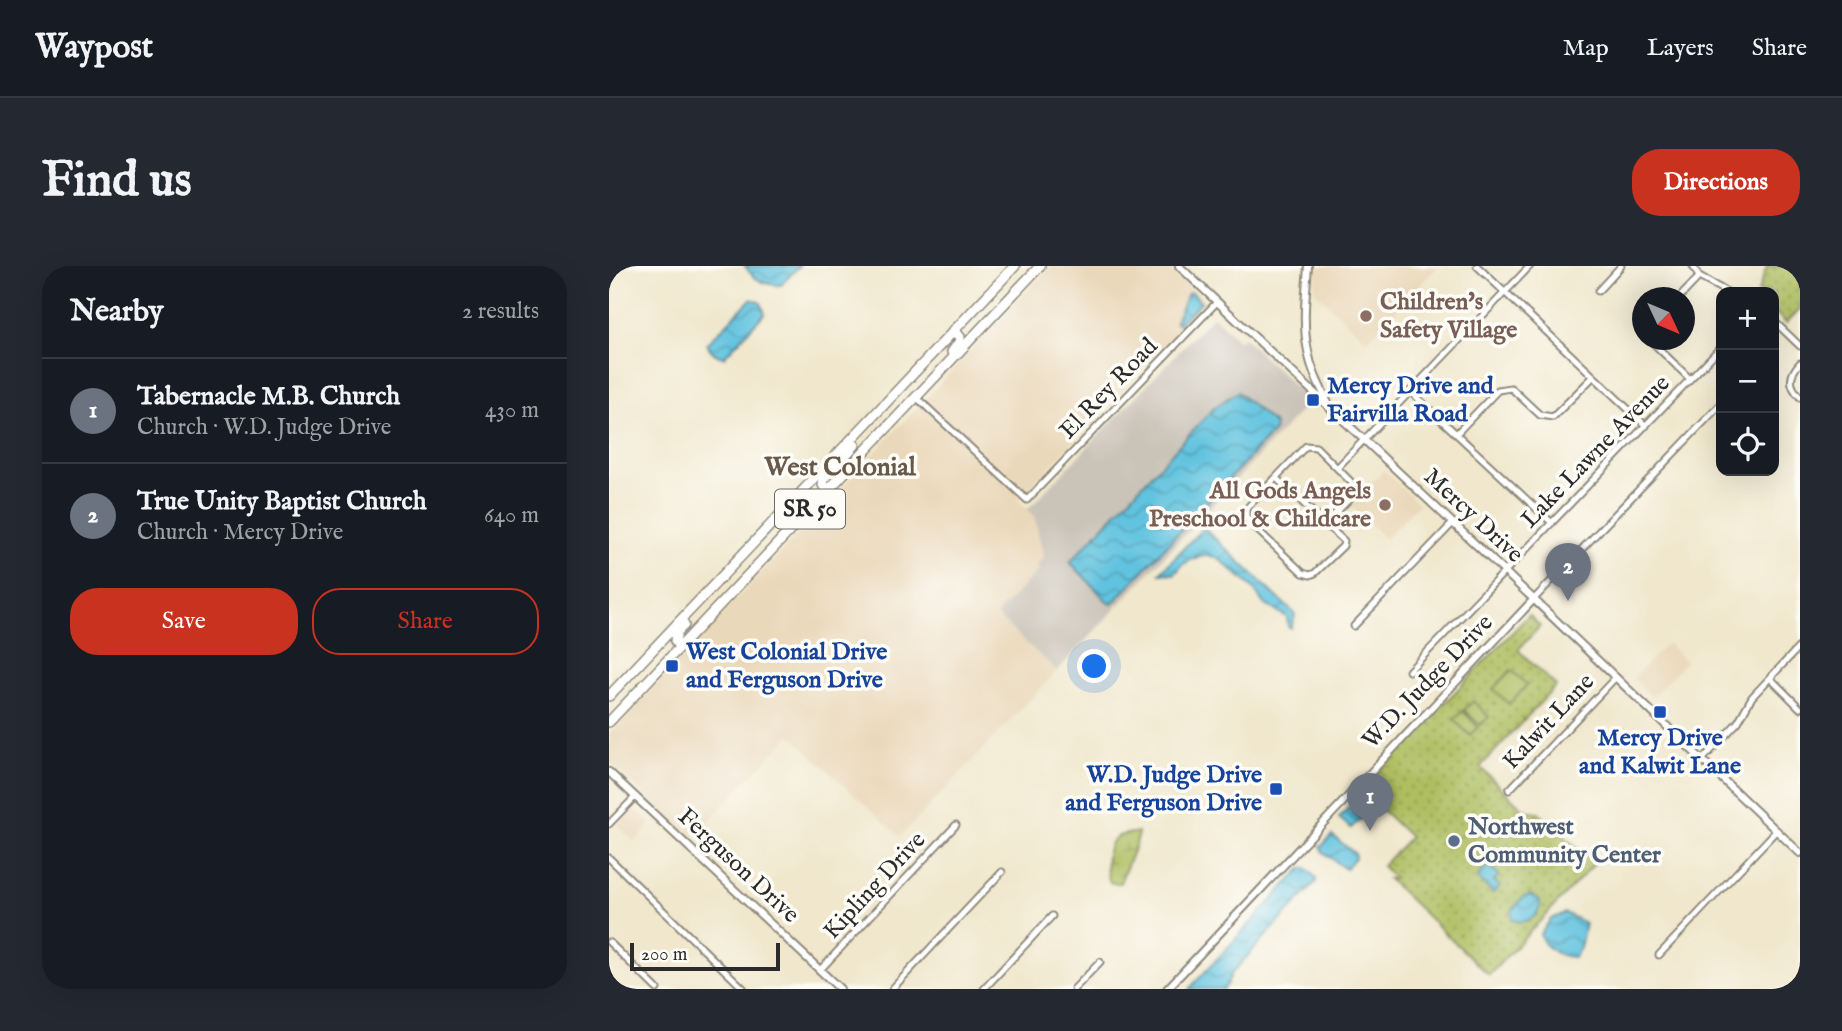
<!DOCTYPE html>
<html lang="en">
<head>
<meta charset="utf-8">
<style>
	body { margin:0; font-family:"IM FELL English",serif; background:#242831; color:#f1f3f6 }
	.controls { position:absolute; right:21px; top:21px; display:grid; overflow:hidden; border-radius:14px; box-shadow:0 7px 28px #0002 }
	.controls button { width:63px; height:63px; display:grid; place-items:center; padding:0; border:0; border-bottom:2px solid #363941; background:#171b24; color:#f1f3f6; font:35px sans-serif }
	.compass { position:absolute; left:1023px; top:21px; width:63px; height:63px; border-radius:50%; background:#171b24; box-shadow:0 7px 28px #0002; rotate:134deg }
	.scale { position:absolute; left:21px; bottom:18px; width:150px; box-sizing:border-box; padding-left:7px; border:4px solid #2b2b2b; border-top:0; font-size:19px; line-height:24px; white-space:nowrap; color:#2b2b2b; -webkit-text-stroke:5px #fdfcf7; paint-order:stroke }
	.you { position:absolute; left:486px; top:401px; width:24px; height:24px; margin:-18px; border:5px solid #fff; border-radius:50%; background:#1a73e8; box-shadow:0 0 0 10px #1a73e833 }
	.badge { display:grid; place-items:center; width:46px; height:46px; border-radius:50%; background:#c8321e; color:#fff; font-size:23px; font-weight:700 }
	.pin { position:absolute; translate:-50% -58px; filter:drop-shadow(0 2px 4px #0008) }
	.pin::after { content:''; position:absolute; top:37px; width:24px; height:21px; background:inherit; clip-path:polygon(0 0,100% 0,50% 100%) }
	.list { margin:0; padding:0; list-style:none }
	h2 { display:flex; justify-content:space-between; align-items:center; height:91px; margin:0; padding:0 28px; font-size:30px }
	h2 small { font-size:23px; font-weight:400; color:#9ea1a6 }
	.list li { display:grid; grid-template-columns:46px 1fr auto; gap:21px; align-items:center; box-sizing:border-box; height:105px; padding:0 28px; border-top:2px solid #363941 }
	.list b { display:block; font-size:26px; white-space:nowrap }
	.list p { margin:0; font-size:23px; white-space:nowrap; color:#9ea1a6 }
	.list em { font-size:23px; font-style:normal; color:#9ea1a6 }
	.actions { display:flex; gap:14px; padding:21px 28px }
	.actions a { flex:1; padding:16px 0; border:2px solid #c8321e; border-radius:28px; text-align:center; font-size:24px; color:#c8321e }
	.actions .main { background:#c8321e; color:#fff }
	.icon { flex:none; width:38px; height:38px; fill:none; stroke:currentColor; stroke-width:2; stroke-linecap:round; stroke-linejoin:round }
	.map { position:relative; flex:none; width:1191px; height:723px; overflow:hidden; border-radius:28px }
	header { display:flex; align-items:center; gap:42px; box-sizing:border-box; height:98px; padding:0 35px; background:#171b24; border-bottom:2px solid #363941 }
	header strong { font-size:33px }
	nav { display:flex; gap:38px; margin-inline-start:auto; font-size:24px }
	.intro { display:flex; align-items:center; justify-content:space-between; box-sizing:border-box; height:168px; padding:0 42px }
	h1 { margin:0; font-size:49px }
	.button { padding:18px 32px; border-radius:28px; background:#c8321e; color:#fff; font-size:24px; font-weight:700 }
	main { display:flex; gap:42px; padding:0 42px }
	aside { flex:1; background:#171b24; border-radius:28px; box-shadow:0 7px 28px #0002 }
	.map>svg:first-child { display:block }
	.built { fill:#ead8ba }
	.industrial { fill:#cac3b8 }
	.wetland { fill:url(#wetland-marsh); stroke:#6d7446; stroke-width:2 }
	.park { fill:url(#park-dots); stroke:#6d7446; stroke-width:2 }
	.pitch { fill:#afbe60; stroke:#6d7446; stroke-width:2 }
	.water { fill:url(#water-waves); stroke:#467785; stroke-width:2 }
	.lines { fill:none; stroke-linecap:round; stroke-linejoin:round }
	.minor-casing { stroke:#8e897c; stroke-width:9 }
	.tertiary-casing { stroke:#8e897c; stroke-width:10 }
	.trunk-casing { stroke:#8e897c; stroke-width:12 }
	.minor { stroke:#fff; stroke-width:5 }
	.tertiary { stroke:#fff; stroke-width:6 }
	.trunk { stroke:#fff; stroke-width:9 }
	.education-dot { fill:#8d6e63; stroke:#fdfcf7; stroke-width:2.5 }
	.transit-dot { fill:#1a4fb4; stroke:#fdfcf7; stroke-width:2.5 }
	.service-dot { fill:#5c6f8a; stroke:#fdfcf7; stroke-width:2.5 }
	.labels { text-anchor:middle; dominant-baseline:central; stroke-width:7; stroke-linejoin:round; paint-order:stroke }
	.shield { fill:#fdfcf7; stroke:#6a6a68; stroke-width:2 }
	.shield-label { font-size:23px; font-weight:bold; fill:#2b2b2b }
	.education-label { font-size:24px; font-weight:bold; fill:#785e54; stroke:#fdfcf7; text-anchor:start }
	.transit-label { font-size:24px; font-weight:bold; fill:#164399; stroke:#fdfcf7; text-anchor:start }
	.street-label { font-size:24px; fill:#2b2b2b; stroke:#fdfcf7 }
	.service-label { font-size:24px; font-weight:bold; fill:#4e5e75; stroke:#fdfcf7; text-anchor:start }
	.neighbourhood-label { font-size:26px; font-weight:bold; fill:#685a4a; stroke:#fdfcf7 }
</style>
</head>
<body>
<header>
<strong>Waypost</strong>
<nav><a>Map</a><a>Layers</a><a>Share</a></nav>
</header>
<div class="intro"><h1>Find us</h1><a class="button">Directions</a></div>
<main>
<aside>
<h2>Nearby<small>2 results</small></h2>
<ul class="list">
<li><span class="badge" style="background:#6b7280">1</span><div><b>Tabernacle M.B. Church</b><p>Church · W.D. Judge Drive</p></div><em>430 m</em></li>
<li><span class="badge" style="background:#6b7280">2</span><div><b>True Unity Baptist Church</b><p>Church · Mercy Drive</p></div><em>640 m</em></li>
</ul>
<div class="actions"><a class="main">Save</a><a>Share</a></div>
</aside>
<div class="map">
<svg width="1191" height="723" viewBox="0 0 1191 723">
	<defs>
		<pattern id="wetland-marsh" width="20" height="14" patternUnits="userSpaceOnUse" patternTransform="scale(1.75)"><rect width="20" height="14" fill="#afbe60"/><path d="M1 5h8M5 5V1M11 12h8M15 12V8" fill="none" stroke="#8f9b4f"/></pattern>
		<pattern id="park-dots" width="8" height="8" patternUnits="userSpaceOnUse" patternTransform="scale(1.75)"><rect width="8" height="8" fill="#afbe60"/><path d="M2 2h.1M6 6h.1" fill="none" stroke="#8f9b4f" stroke-width="1.8" stroke-linecap="round"/></pattern>
		<pattern id="water-waves" width="16" height="10" patternUnits="userSpaceOnUse" patternTransform="scale(1.75)"><rect width="16" height="10" fill="#61c3df"/><path d="M0 5q4-4 8 0t8 0" fill="none" stroke="#509fb5"/></pattern>
	</defs>
	<rect width="100%" height="100%" fill="#fdfcf7"/>
	<filter id="ink" filterUnits="userSpaceOnUse"><feTurbulence type="fractalNoise" baseFrequency=".0143" numOctaves="2"/><feDisplacementMap in="SourceGraphic" scale="14" xChannelSelector="R" yChannelSelector="G"/><feConvolveMatrix kernelMatrix="1 2 1 2 8 2 1 2 1" color-interpolation-filters="sRGB"/></filter>
	<filter id="wash" filterUnits="userSpaceOnUse"><feTurbulence type="fractalNoise" baseFrequency=".00686" numOctaves="4" result="noise"/><feDisplacementMap in="SourceGraphic" scale="28" xChannelSelector="R" yChannelSelector="G"/><feGaussianBlur stdDeviation="1.57" result="paint"/><feColorMatrix in="noise" values="0 0 0 0 0 0 0 0 0 0 0 0 0 0 0 0 0 1.4 0 .05"/><feComposite in="paint" operator="in"/></filter>
	<g filter="url(#wash)">
		<rect width="100%" height="100%" fill="#f0e7cc"/>
		<path class="built" d="M442,0h116l39,36 -188,198 16,16 10,41 -5,11 -43,47 61,56 -157,166 -110,-102 -99,104 -82,-77v-28z
			M706,0h123l-71,75 -53,-50z
			M775,204l35,34 -34,35 -34,-33z
			M1058,377l19,18 -34,36 -19,-19z
			M25,541l17,17 -16,18 -18,-17z"/>
		<path class="industrial" d="M604,50l26,25 4,-4 67,64 -253,270 -61,-56 43,-46 -3,-3 8,-9 -10,-41 -7,-6z"/>
		<path class="wetland" d="M529,566l-1,9 -17,42h-9c-7,-9 -6,-37 4,-45 5,-4 16,-4 23,-6z"/>
		<path class="park" d="M1158,0h33v43l-14,14 -12,-12v-19h-16z
			M920,349l11,11 -22,24 38,36 -76,81 44,43 15,3 55,51 -105,111 -101,-96 6,-1 -12,-12 28,-29 -49,-47z"/>
		<path class="pitch" d="M902,404l16,15 -18,19 -16,-15z
			M864,435l16,16 -9,8 -16,-15z
			M854,445l15,16 -8,8 -16,-15z"/>
		<path class="water" d="M136,0h54l-18,19c-17,0 -27,-5 -36,-19z
			M583,26l9,10 -23,22 -3,-3 13,-28z
			M142,33l10,4 4,10 -41,44c-8,-1 -13,-5 -17,-13z
			M628,126l38,33 -1,6 -162,173 -4,-2 -38,-40 144,-154z
			M593,263h3l89,84 1,3 -4,12 -3,-1 -1,-10 -23,-13 -12,-17 -34,-29 -11,-3 -8,1 -16,8 -8,10 -15,-1z
			M740,541l12,12 -10,9 -12,-10z
			M723,569l22,18 1,5 -10,11 -22,-17 -2,-5z
			M880,599l10,10 -5,6 6,5 -7,7 -16,-15z
			M697,602l10,10v4l-84,91 -8,16h-35l112,-120z
			M921,629l10,5c1,17 -13,25 -28,20v-9l11,-14z
			M956,647l20,10 -5,25 -6,9c-14,1 -31,-10 -34,-23l11,-15z"/>
	</g>
	<g filter="url(#ink)">
		<g class="lines">
			<g class="minor-casing">
				<path id="minor" d="M868,0l169,160
					M1084,0l6,11 28,15
					M989,25l23,-25
					M1070,32l20,-21
					M1165,55l26,25
					M1041,74l40,39
					M1191,97c-11,12 -12,22 0,34
					M801,125l142,132
					M307,131l111,103 190,-198
					M848,167l41,-43 13,-2 29,27 13,2 40,-40
					M728,202l193,-202
					M667,212l68,63 -1,5 -28,27 -5,2 -7,-2 -54,-51 -3,-6v-7l60,-63 10,1 37,37 2,5 -2,6 -28,29
					M925,333l187,-195
					M745,360l98,-102
					M800,405l312,-324
					M1161,412l30,30
					M1093,494l36,-38 14,-25 48,-51
					M900,524l107,-113
					M0,558l26,-27
					M0,592l135,131
					M0,676l48,47
					M1050,689l117,-124
					M211,704l136,-145
					M283,723l110,-117
					M375,723l68,-73
					M465,723l26,-27"/>
			</g>
			<g class="tertiary-casing">
				<path id="tertiary" d="M570,0l326,306 295,281
					M699,0c-2,27 -6,58 0,85 3,19 12,35 20,52
					M0,506l231,217
					M558,723l367,-390"/>
			</g>
			<g class="trunk-casing">
				<path id="trunk" d="M343,86l7,-10 1,-5 -6,-7
					M219,224l-5,-5 1,-6 31,-34
					M70,381l-4,-6 2,-9 7,-7
					M0,430l406,-430
					M0,456l431,-456"/>
			</g>
			<use href="#minor" class="minor"/>
			<use href="#tertiary" class="tertiary"/>
			<use href="#trunk" class="trunk"/>
		</g>
	</g>
	<g class="education-dot">
		<circle cx="757" cy="50" r="7"/>
		<circle cx="776" cy="239" r="7"/>
	</g>
	<g class="transit-dot">
		<rect x="697" y="127" width="14" height="14" rx="3.5"/>
		<rect x="56" y="393" width="14" height="14" rx="3.5"/>
		<rect x="1044" y="439" width="14" height="14" rx="3.5"/>
		<rect x="660" y="516" width="14" height="14" rx="3.5"/>
	</g>
	<circle class="service-dot" cx="845" cy="575" r="7"/>
	<g class="labels">
		<rect class="shield" x="166" y="223.5" width="70" height="39" rx="5"/>
		<g class="shield-label">
			<text x="201" y="243">SR 50</text>
		</g>
		<g class="education-label">
			<text x="771" y="36">Children's<tspan x="771" dy="28">Safety Village</tspan></text>
			<text x="762" y="225" text-anchor="end">All Gods Angels<tspan x="762" dy="28">Preschool &amp; Childcare</tspan></text>
		</g>
		<g class="transit-label">
			<text x="718" y="120">Mercy Drive and<tspan x="718" dy="28">Fairvilla Road</tspan></text>
			<text x="77" y="386">West Colonial Drive<tspan x="77" dy="28">and Ferguson Drive</tspan></text>
			<text x="1051" y="472" text-anchor="middle">Mercy Drive<tspan x="1051" dy="28">and Kalwit Lane</tspan></text>
			<text x="653" y="509" text-anchor="end">W.D. Judge Drive<tspan x="653" dy="28">and Ferguson Drive</tspan></text>
		</g>
		<g class="street-label">
			<text transform="translate(500 123) rotate(-46)">El Rey Road</text>
			<text transform="translate(987 186) rotate(-46)">Lake Lawne Avenue</text>
			<text transform="translate(864 250) rotate(43)">Mercy Drive</text>
			<text transform="translate(819 416) rotate(-46)">W.D. Judge Drive</text>
			<text transform="translate(940 456) rotate(-47)">Kalwit Lane</text>
			<text transform="translate(129 600) rotate(43)">Ferguson Drive</text>
			<text transform="translate(266 620) rotate(-47)">Kipling Drive</text>
		</g>
		<g class="service-label">
			<text x="859" y="561">Northwest<tspan x="859" dy="28">Community Center</tspan></text>
		</g>
		<g class="neighbourhood-label">
			<text x="231" y="201">West Colonial</text>
		</g>
	</g>
</svg>
<div class="controls">
<button>+</button>
<button>−</button>
<button><svg class="icon" aria-label="locate" viewBox="0 0 24 24"><circle cx="12" cy="12" r="6"/><path d="M12 2v4M12 18v4M2 12h4M18 12h4"/></svg></button>
</div>
<svg class="compass" viewBox="-18 -18 36 36"><path d="M0-13l5 13h-10z" fill="#e53935"/><path d="M0 13l5-13h-10z" fill="#9ea1a6"/></svg>
<div class="scale">200 m</div>
<div class="you"></div>
<div class="pin badge" style="left:761px;top:565px;background:#6b7280">1</div>
<div class="pin badge" style="left:959px;top:335px;background:#6b7280">2</div>
</div>
</main>
</body>
</html>
